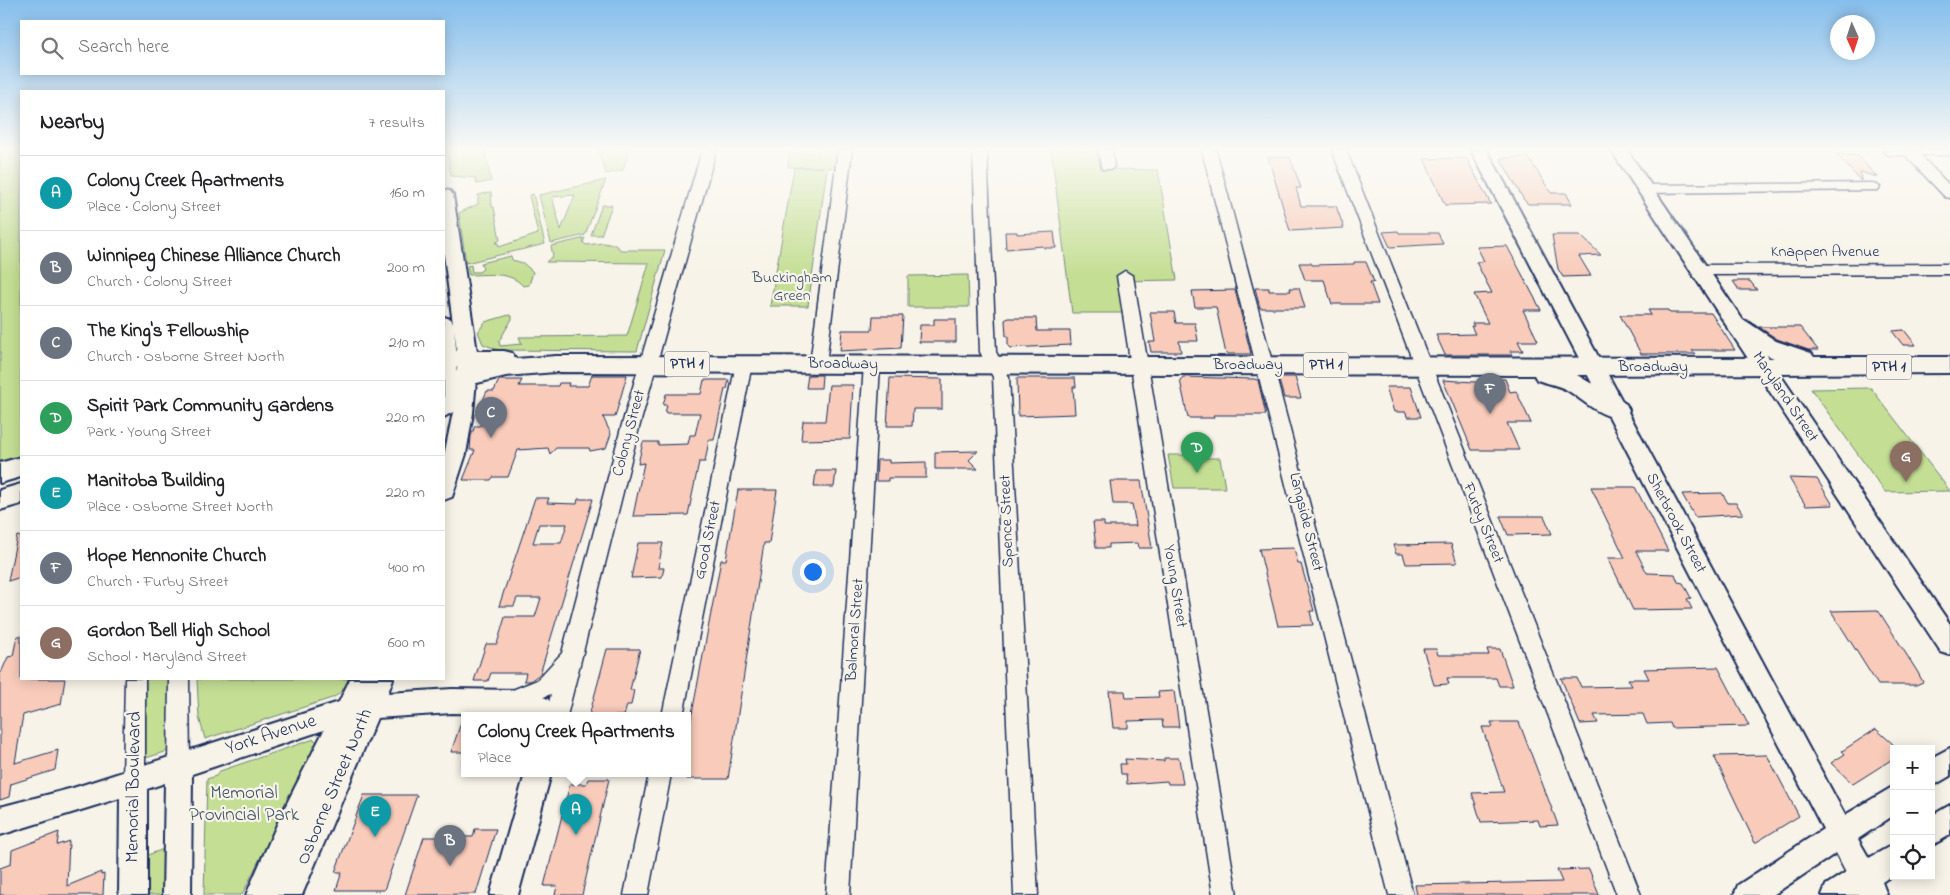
<!DOCTYPE html>
<html lang="en">
<head>
<meta charset="utf-8">
<style>
	body { margin:0; font-family:"Indie Flower",sans-serif; background:#f2f2f2; color:#202124 }
	.controls { position:absolute; right:15px; bottom:15px; display:grid; overflow:hidden; border-radius:0px; box-shadow:0 2px 12px #0003 }
	.controls button { width:45px; height:45px; display:grid; place-items:center; padding:0; border:0; border-bottom:1px solid #e0e0e0; background:#fff; color:#202124; font:25px sans-serif }
	.compass { position:absolute; left:1830px; top:15px; width:45px; height:45px; border-radius:50%; background:#fff; box-shadow:0 2px 12px #0003; rotate:177deg }
	.you { position:absolute; left:812px; top:571px; width:18px; height:18px; margin:-12px; border:4px solid #fff; border-radius:50%; background:#1a73e8; box-shadow:0 0 0 8px #1a73e833 }
	.badge { display:grid; place-items:center; width:32px; height:32px; border-radius:50%; background:#c8321e; color:#fff; font-size:16px; font-weight:700 }
	.pin { position:absolute; translate:-50% -41px; filter:drop-shadow(0 1px 2px #0008) }
	.pin::after { content:''; position:absolute; top:26px; width:18px; height:15px; background:inherit; clip-path:polygon(0 0,100% 0,50% 100%) }
	.popup { position:absolute; left:461px; top:712px; width:230px; height:65px; box-sizing:border-box; display:grid; place-content:center; border-radius:0px; background:#fff; filter:drop-shadow(0 1px 4px #0005); font-size:16px; white-space:nowrap; color:#757577 }
	.popup b { font-size:19px; color:#202124 }
	.popup::after { content:''; position:absolute; left:50%; top:100%; margin-left:-10px; border:10px solid transparent; border-top-color:#fff }
	.list { margin:0; padding:0; list-style:none }
	h2 { display:flex; justify-content:space-between; align-items:center; height:65px; margin:0; padding:0 20px; font-size:21px }
	h2 small { font-size:16px; font-weight:400; color:#757577 }
	.list li { display:grid; grid-template-columns:32px 1fr auto; gap:15px; align-items:center; box-sizing:border-box; height:75px; padding:0 20px; border-top:1px solid #e0e0e0 }
	.list b { display:block; font-size:19px; white-space:nowrap }
	.list p { margin:0; font-size:16px; white-space:nowrap; color:#757577 }
	.list em { font-size:16px; font-style:normal; color:#757577 }
	.icon { flex:none; width:28px; height:28px; fill:none; stroke:currentColor; stroke-width:2; stroke-linecap:round; stroke-linejoin:round }
	.map { position:relative; flex:none; width:1950px; height:895px; overflow:hidden }
	.search { position:absolute; background:#fff; box-shadow:0 2px 12px #0003; left:20px; top:20px; width:425px; height:55px; display:flex; align-items:center; gap:12px; box-sizing:border-box; padding:0 18px; border-radius:0px; color:#757577; font-size:19px }
	.panel { position:absolute; background:#fff; box-shadow:0 2px 12px #0003; left:20px; top:90px; width:425px; height:590px; border-radius:0px }
	.map>svg:first-child { display:block }
	.green { fill:#c4de94; stroke:#708679; fill-rule:evenodd }
	.building { fill:#f8cbba; stroke:#1b2f5e; fill-rule:evenodd }
	.lines { fill:none; stroke-linecap:round; stroke-linejoin:round }
	.minor-casing { stroke:#1b2f5e; stroke-width:3 }
	.major-casing { stroke:#1b2f5e; stroke-width:4 }
	.highway-casing { stroke:#1b2f5e; stroke-width:4 }
	.minor { fill:#f7f3e8; fill-rule:evenodd }
	.major { fill:#f7f3e8; fill-rule:evenodd }
	.highway { fill:#f7f3e8; fill-rule:evenodd }
	.labels { text-anchor:middle; dominant-baseline:central; stroke-width:4.5; stroke-linejoin:round; paint-order:stroke }
	.shield { fill:#f7f3e8; stroke:#5d6a87; stroke-width:1 }
	.shield-label { font-size:15px; font-weight:bold; fill:#1b2f5e }
	.street-label { font-size:16px; fill:#1b2f5e; stroke:#f7f3e8 }
	.park-label { font-size:16px; fill:#3d5269; stroke:#f7f3e8 }
	.near-street-label { font-size:19px; fill:#1b2f5e; stroke:#f7f3e8 }
	.near-park-label { font-size:19px; fill:#3d5269; stroke:#f7f3e8 }
</style>
</head>
<body>
<div class="map">
<svg width="1950" height="895" viewBox="0 0 1950 895">
	<rect width="100%" height="100%" fill="#f7f3e8"/>
	<filter id="ink" filterUnits="userSpaceOnUse"><feTurbulence type="fractalNoise" baseFrequency=".02" numOctaves="2"/><feDisplacementMap in="SourceGraphic" scale="10" xChannelSelector="R" yChannelSelector="G"/><feConvolveMatrix kernelMatrix="1 2 1 2 8 2 1 2 1" color-interpolation-filters="sRGB"/></filter>
	<g filter="url(#ink)">
		<path class="green" d="M0,150h21v306l-21,5z
			M447,150h38l6,31 -14,3 -2,-6 -24,-2z
			M598,150h32l-7,20 -17,4z
			M817,150h20l-2,17 -8,1 -19,138h-38l24,-138 29,-1h-35l1,-14h28z
			M1051,150h49l3,19 55,1 19,110 -58,1 6,32h-53z
			M606,180l-21,55 -34,8 -12,-48zM575,195l-14,35 -9,-33z
			M491,192l1,15h2l6,33 -5,3h3l1,4 39,-13 -9,-39 4,-1 12,50 -79,19 -7,-50 19,-9v-9z
			M602,205h10l-11,30h-10z
			M585,238l-2,4 3,3 17,-2 12,2 6,5h44l-28,101 -139,-1 -15,-6 -5,-12 7,-10 24,-7 3,1v3l-13,22 1,5 22,-2 -3,-7 108,-1 22,-73 -103,-1 7,-6 -2,-10z
			M511,256l1,4 11,3 10,9 -4,13 -6,1c-12,-15 -37,-11 -54,-11l-2,-9 4,-1 1,7h7l4,-3 -2,-6z
			M968,275l1,32h-61v-31z
			M1871,388l79,103 -65,1 -74,-103z
			M1168,455h16l3,3h33l5,30h-51z
			M146,679h23l1,65 -2,7 -22,7z
			M197,679h153l-11,15 -7,4 -127,41 -6,-22z
			M314,739l3,3 -75,153h-38l3,-116 9,-3 4,-5z
			M169,847l-4,48h-20v-39z"/>
		<path class="building" d="M1836,154l22,2 19,21 -17,-5 1,9z
			M1268,157h22l11,31h-5l5,18h35l8,22 -54,3z
			M1528,157l23,36h15l6,11h-44l-4,-4 -24,-42z
			M1466,158l25,46 -46,1 -21,-46z
			M1398,231l1,2h39l5,11 -53,3 -7,-15z
			M1005,232h12v2l37,-2 2,16h-12l-1,-2 -37,3z
			M1552,235h28l21,20 -22,1 12,20 -28,1 -5,-8z
			M1507,246l34,64h-18l15,31h-20l5,10h-13l2,4h-67l-9,-20 39,-1 -4,-8h3l-2,-3h16l-14,-29 18,-1 -16,-31 8,-1 -7,-14z
			M1354,262h12l8,20h-4l8,22h-46l-8,-24h-19l-6,-17h12l1,2 42,-1z
			M1733,281h17l7,9h-18z
			M1255,288h14v3h22l-1,-3h9l6,20h-45z
			M1235,290l16,64h-25l-10,-47h-21l-3,-16z
			M1648,310h20l2,3h41l24,37h-43l3,4h-54l-21,-39h31z
			M1150,312h24l2,11h19l3,18h-19l2,11h-30l-2,-10h6z
			M873,316h30l-2,32 -61,3 2,-21h30z
			M1008,318h28l1,13h33l1,14 -61,3 -2,-2v-10h-2l-1,-16z
			M934,319h22v23h-37l1,-17h14z
			M1759,327h41l18,23h-10l-31,-11z
			M1904,330l12,15h-13l-11,-14z
			M592,375h35l-12,42h-12l8,17 -5,14 -16,3 -1,-3h-33l-6,6 -2,-6 -30,2 -10,27h-15l-2,3h-28l12,-30h-5l1,-14 4,-10h5l9,-21h-8l6,-14h7l5,-11h23l-3,6h39l1,-3h10l-1,3h20z
			M808,375h14l-1,13h-15z
			M1183,377l71,2 4,1 8,35h-53l1,3h-26l-8,-38z
			M1278,377h17l6,21h-17z
			M890,378l52,1v30h-29l-1,17h-25z
			M1017,378h58l1,9h-3l2,27 -57,2z
			M1488,379h17l5,13 6,-1 15,32h-24l12,27h-47l-29,-70 47,3z
			M704,380h25l-2,9h-2l-11,51h-5l-4,22h-6l-11,53 -55,1 11,-53 -6,1 5,-22h15v3l30,-1 2,-9h5l5,-22h-35l2,-8h-4l3,-11h35z
			M829,385h24l-3,54 -49,1 2,-19h22z
			M1386,387h25l10,30h-14l-1,-5h-12z
			M978,451l-9,9 9,9h-43v-17z
			M877,460h12v3l37,-1v16h-38v3h-12z
			M816,471h20l-2,16h-20z
			M1789,478l28,1 16,26 -27,1z
			M1110,481h31l11,67h-13l-1,-5 -29,1v4h-13l-3,-26h11v4h32l-4,-22h-19z
			M1591,487h44l33,64h-32l11,22 28,1 3,8 5,1 8,15 -4,1 5,10 -59,1 -25,-52h17z
			M738,490h39l-8,53h-5l-36,236h-41v-39l34,-180h5z
			M1722,493l6,10h8l7,11 -48,3 -13,-23z
			M535,498h14l-2,5 30,1 1,-5h15l-53,175 -10,7h-6l2,-8h-35l-3,8h-14l12,-37h11l8,-27h30l6,-19h-24l-3,8h-15zM539,524h28l-6,19h-28z
			M1500,516h44l8,18 -44,1z
			M17,536l4,1v40l-13,4z
			M638,543h25l-5,25h6l-2,9 -31,1z
			M1451,544l6,19 -51,1 -3,-10h-7l-3,-9z
			M1294,548l4,16h3l13,47h-4l3,14 -35,1 -19,-77z
			M1878,610l39,61 6,11 -7,3h-38l-47,-74z
			M17,636h4v43h44l-4,25 -38,11 -8,48 43,-13 -3,20 -44,14 -2,13 -9,3v-125l8,-18 5,-1z
			M607,649h33l-10,41h4l-3,15h-4l-3,11h-35z
			M1423,649h13l2,6h51l-2,-6h13l13,37h-14l-3,-8h-49l2,6 -15,1z
			M1718,667l31,59 -77,2 -2,-5 -23,1 -4,-10 -49,1 4,8 -18,1 -19,-46h16l4,9 51,-1 -4,-7h21l-5,-10z
			M1109,691h16l1,7 33,-1 -1,-5 16,-1 5,36h-16l-1,-7 -34,1v7h-15z
			M463,717l2,35h-14z
			M1491,722h28l39,103 -18,1 -2,-6 -57,2 -9,-29 32,-1 -22,-65h11z
			M1876,729l18,16v13l-41,26 -22,-21 14,-9 -3,-3z
			M1767,755l32,61 -44,27 -41,-87z
			M1164,758h15l4,26h-15l-1,-3 -40,3 -1,-10h-5l-1,-10h6l-1,-5 39,2z
			M588,779h21l-27,116h-27l2,-9h-13l26,-102h16z
			M364,795h53l-33,95h-48l6,-18h-7z
			M475,829h21l-20,65 -71,1 19,-58h49z
			M59,832l-2,13 12,-4 -2,45 34,-14v3l3,-1 -1,21h-103v-27l11,-4 1,-14z
			M1589,869l10,26h-182l-2,-10 147,-3 -5,-12z"/>
		<g class="lines">
			<g class="minor-casing">
				<path id="minor" d="M702,150h14l-77,278 -72,288h-21l5,-22 -39,16 -7,-3 -3,-7 3,-7 32,-13 25,-27 59,-225z
					M838,150h14l-26,214 -2,4h-12l-2,-4z
					M973,150h14l9,202 13,25 29,518h-24l-21,-518 -13,-25z
					M1098,150h14l2,16 -2,3h-10z
					M1202,150h14l197,745h-24z
					M1332,150h14l295,745h-24z
					M1950,150v5h-30l30,31v12l-5,-1 -40,-42h-16l-7,-4z
					M1873,183l7,4 -2,3 -232,3 -7,-4 7,-4z
					M1950,264v10l-250,1 -8,-5 8,-5z
					M1125,271l8,5 104,619h-24l-96,-619z
					M744,358l6,2 2,4 -69,352h-21l74,-352 2,-4z
					M872,359l6,2 2,4 -30,530h-24l38,-530 2,-4z
					M125,679h20v102l-3,8 -8,3 -8,-3 -3,-8z
					M169,679h20l1,87 -3,7 -8,3 -8,-3 -3,-7z
					M649,774h22l-23,121h-24z"/>
			</g>
			<g class="major-casing">
				<path id="major" d="M1471,150h16l358,665 49,-29v29l-36,24 11,19 25,-14v30l-12,8 5,13h-65l4,-10 20,-13 -10,-19 -63,42h-39l4,-10 85,-56z
					M1611,150h16l323,474v31l-9,-3z
					M444,190l6,1 3,4 25,163 -5,55 -7,41 -14,43 -8,3v-44l9,-44 -9,5v-100l7,2 2,5 -9,-69zM454,329l4,29 -2,25 1,-25z
					M350,679h43l-5,14 64,-4 73,1 23,9 10,17 -106,-3 -75,5 -75,177h-56l36,-82 42,-83 -132,44 -1,121h-28l2,-112 -18,6v106h-28l1,-97 -120,37v-28l73,-19 266,-86z
					M1950,748v28l-19,11v-29z
					M525,774h26l-33,121h-28z
					M1950,805v30l-19,11v-30z"/>
			</g>
			<g class="highway-casing">
				<path id="highway" d="M1738,319l8,2 30,20 35,12 3,4h136v16l-373,2 49,29 3,6 -3,6c-21,7 -42,-16 -59,-26 -9,-5 -21,-7 -30,-10l-3,-5 -978,-3 -50,4 -62,15v-18l27,-6h-27v-16h60l8,2 4,6 40,-3 1218,2c-16,-6 -39,-16 -47,-31l3,-6z
					M21,457v20l-21,6v-20z
					M21,484v20l-21,6v-20z"/>
			</g>
			<use href="#minor" class="minor"/>
			<use href="#major" class="major"/>
			<use href="#highway" class="highway"/>
		</g>
	</g>
	<linearGradient id="sky" x2="0" y2="1"><stop stop-color="#85beec"/><stop offset="0.54" stop-color="#fbfaf5"/><stop offset="1" stop-color="#fbfaf5" stop-opacity="0"/></linearGradient>
	<rect width="1950" height="276" fill="url(#sky)"/>
	<g class="labels">
		<g class="shield">
			<rect x="664.5" y="351.5" width="45" height="25" rx="4"/>
			<rect x="1303.5" y="352.5" width="45" height="25" rx="4"/>
			<rect x="1866.5" y="354.5" width="45" height="25" rx="4"/>
		</g>
		<g class="shield-label">
			<text x="687" y="364">PTH 1</text>
			<text x="1326" y="365">PTH 1</text>
			<text x="1889" y="367">PTH 1</text>
		</g>
		<g class="street-label">
			<text x="1825" y="252">Knappen Avenue</text>
			<text transform="translate(843 364) rotate(1)">Broadway</text>
			<text x="1248" y="365">Broadway</text>
			<text x="1653" y="367">Broadway</text>
			<text transform="translate(1785 397) rotate(56)">Maryland Street</text>
			<text transform="translate(629 433) rotate(-75)">Colony Street</text>
			<text transform="translate(1007 521) rotate(-92)">Spence Street</text>
			<text transform="translate(1306 522) rotate(76)">Langside Street</text>
			<text transform="translate(1483 523) rotate(68)">Furby Street</text>
			<text transform="translate(1676 523) rotate(62)">Sherbrook Street</text>
			<text transform="translate(708 540) rotate(-78)">Good Street</text>
			<text transform="translate(1175 586) rotate(81)">Young Street</text>
			<text transform="translate(855 630) rotate(-86)">Balmoral Street</text>
		</g>
		<g class="park-label">
			<text x="792" y="278">Buckingham<tspan x="792" dy="18">Green</tspan></text>
		</g>
		<g class="near-street-label">
			<text transform="translate(271 735) rotate(-18)">York Avenue</text>
			<text transform="translate(134 787) rotate(-89)">Memorial Boulevard</text>
			<text transform="translate(335 787) rotate(-67)">Osborne Street North</text>
		</g>
		<g class="near-park-label">
			<text x="244" y="793">Memorial<tspan x="244" dy="22">Provincial Park</tspan></text>
		</g>
	</g>
</svg>
<div class="controls">
<button>+</button>
<button>−</button>
<button><svg class="icon" aria-label="locate" viewBox="0 0 24 24"><circle cx="12" cy="12" r="6"/><path d="M12 2v4M12 18v4M2 12h4M18 12h4"/></svg></button>
</div>
<svg class="compass" viewBox="-18 -18 36 36"><path d="M0-13l5 13h-10z" fill="#e53935"/><path d="M0 13l5-13h-10z" fill="#757577"/></svg>
<div class="you"></div>
<div class="pin badge" style="left:576px;top:835px;background:#0f9aa8">A</div>
<div class="popup"><b>Colony Creek Apartments</b>Place</div>
<div class="pin badge" style="left:450px;top:866px;background:#6b7280">B</div>
<div class="pin badge" style="left:491px;top:438px;background:#6b7280">C</div>
<div class="pin badge" style="left:1197px;top:473px;background:#2e9e5b">D</div>
<div class="pin badge" style="left:375px;top:837px;background:#0f9aa8">E</div>
<div class="pin badge" style="left:1490px;top:414px;background:#6b7280">F</div>
<div class="pin badge" style="left:1906px;top:482px;background:#8d6e63">G</div>
<div class="search"><svg class="icon" aria-label="search" viewBox="0 0 24 24"><circle cx="10" cy="10" r="6"/><path d="M15 15l6 6"/></svg>Search here</div>
<section class="panel">
<h2>Nearby<small>7 results</small></h2>
<ul class="list">
<li><span class="badge" style="background:#0f9aa8">A</span><div><b>Colony Creek Apartments</b><p>Place · Colony Street</p></div><em>160 m</em></li>
<li><span class="badge" style="background:#6b7280">B</span><div><b>Winnipeg Chinese Alliance Church</b><p>Church · Colony Street</p></div><em>200 m</em></li>
<li><span class="badge" style="background:#6b7280">C</span><div><b>The King's Fellowship</b><p>Church · Osborne Street North</p></div><em>210 m</em></li>
<li><span class="badge" style="background:#2e9e5b">D</span><div><b>Spirit Park Community Gardens</b><p>Park · Young Street</p></div><em>220 m</em></li>
<li><span class="badge" style="background:#0f9aa8">E</span><div><b>Manitoba Building</b><p>Place · Osborne Street North</p></div><em>220 m</em></li>
<li><span class="badge" style="background:#6b7280">F</span><div><b>Hope Mennonite Church</b><p>Church · Furby Street</p></div><em>400 m</em></li>
<li><span class="badge" style="background:#8d6e63">G</span><div><b>Gordon Bell High School</b><p>School · Maryland Street</p></div><em>600 m</em></li>
</ul>
</section>
</div>
</body>
</html>
